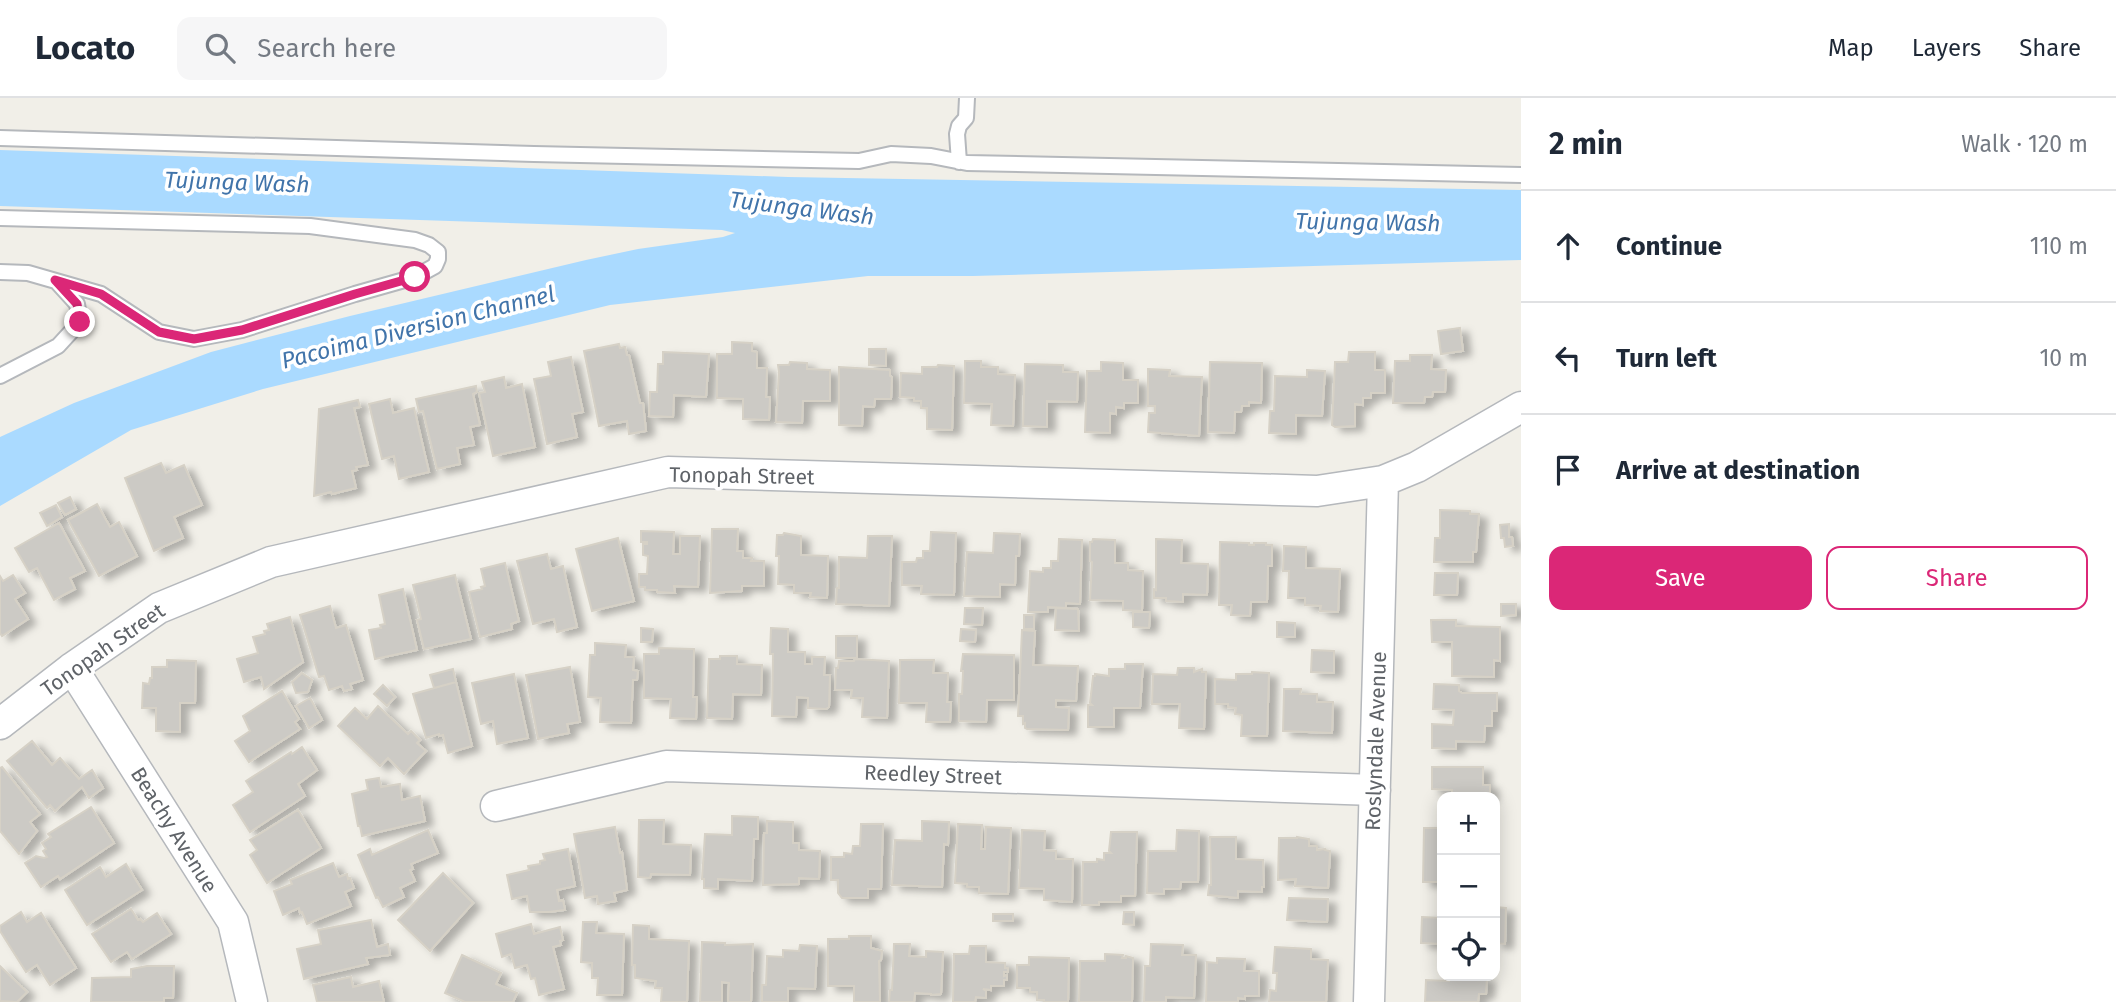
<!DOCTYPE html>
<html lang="en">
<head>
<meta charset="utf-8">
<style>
	body { margin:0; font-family:"Fira Sans",sans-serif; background:#f6f6f7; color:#1f2937 }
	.controls { position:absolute; right:21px; bottom:21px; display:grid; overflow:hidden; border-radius:14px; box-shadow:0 4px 18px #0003 }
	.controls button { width:63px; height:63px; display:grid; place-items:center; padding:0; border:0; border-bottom:2px solid #e0e1e3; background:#fff; color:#1f2937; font:35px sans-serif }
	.stop { position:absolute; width:21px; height:21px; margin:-16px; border:5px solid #db2777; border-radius:50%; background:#fff }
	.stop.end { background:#db2777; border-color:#fff; box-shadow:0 2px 7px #0008 }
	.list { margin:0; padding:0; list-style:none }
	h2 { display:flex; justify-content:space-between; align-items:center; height:91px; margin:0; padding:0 28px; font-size:30px }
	h2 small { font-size:23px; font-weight:400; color:#747a83 }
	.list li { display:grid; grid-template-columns:46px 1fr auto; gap:21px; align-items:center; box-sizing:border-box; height:112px; padding:0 28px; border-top:2px solid #e0e1e3 }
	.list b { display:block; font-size:26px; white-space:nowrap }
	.list em { font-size:23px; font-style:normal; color:#747a83 }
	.actions { display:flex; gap:14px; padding:21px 28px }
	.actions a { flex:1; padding:16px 0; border:2px solid #db2777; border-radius:14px; text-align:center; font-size:24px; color:#db2777 }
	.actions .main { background:#db2777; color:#fff }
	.icon { flex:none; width:38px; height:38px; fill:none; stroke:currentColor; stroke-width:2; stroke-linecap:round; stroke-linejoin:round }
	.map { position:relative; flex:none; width:1521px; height:904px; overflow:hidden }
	header { display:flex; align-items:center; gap:42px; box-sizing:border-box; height:98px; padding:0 35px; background:#fff; border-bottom:2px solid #e0e1e3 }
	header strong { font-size:33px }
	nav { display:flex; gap:38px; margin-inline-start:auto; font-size:24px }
	.search { width:490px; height:63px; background:#f6f6f7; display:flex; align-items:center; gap:18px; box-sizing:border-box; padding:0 24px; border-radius:14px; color:#747a83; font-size:26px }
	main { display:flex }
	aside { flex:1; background:#fff }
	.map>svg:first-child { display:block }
	.water { fill:#aadaff }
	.building { fill:#cccac5; stroke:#d6d1c6; stroke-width:2; filter:url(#shadow) }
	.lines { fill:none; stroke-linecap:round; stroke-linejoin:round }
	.service-casing { stroke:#b5b8bc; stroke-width:18 }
	.minor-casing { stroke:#b5b8bc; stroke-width:33 }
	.service { stroke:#fff; stroke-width:14 }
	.minor { stroke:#fff; stroke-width:30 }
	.route { stroke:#db2777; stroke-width:9 }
	.labels { text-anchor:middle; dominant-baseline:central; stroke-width:7; stroke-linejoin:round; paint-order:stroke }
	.street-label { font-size:21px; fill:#5f6368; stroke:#fff }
	.water-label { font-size:23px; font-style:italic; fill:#4174aa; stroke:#fff }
</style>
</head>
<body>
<header>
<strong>Locato</strong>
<div class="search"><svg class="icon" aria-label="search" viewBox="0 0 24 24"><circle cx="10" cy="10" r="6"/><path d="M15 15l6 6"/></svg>Search here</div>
<nav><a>Map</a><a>Layers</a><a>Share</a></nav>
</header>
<main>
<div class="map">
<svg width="1521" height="904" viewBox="0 0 1521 904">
	<defs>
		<filter id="shadow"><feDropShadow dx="8" dy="4.5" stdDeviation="3.5" flood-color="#0004"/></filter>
	</defs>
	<rect width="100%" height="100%" fill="#f1efe8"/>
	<path class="water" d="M0,52l788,27 733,13v70l-548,16h-105l-258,29 -347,84 -132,41 -131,76v-69l74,-34 137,-51 139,-36 236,-56 52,-11 85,-12 12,-4 -13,-3 -722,-24z"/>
	<path class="building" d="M1460,230l3,23 -22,3 -3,-23z
		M732,244l20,1v8l5,1v16h10l-1,29h4l-1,23 -26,-1v-20l-26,-1v-44h15z
		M619,246l1,4 5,-1 2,8h2l11,48h3l3,28 -17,3 -2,-13 -28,5 -15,-75z
		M869,251h17v17l-17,-1z
		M663,254l46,2 -3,43 -32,-2 -1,22 -24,-1 1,-24h7l1,-28h5z
		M1349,254h26v18h10v23h-14v5h-8v7l-8,-1v22l-20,1 -3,-2 3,-63h13z
		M1410,257h22l-1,14 15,1 -1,22h-12l-1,5h-7l-1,6h-31l2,-42h15z
		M571,259l12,55 -11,2 5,23 -30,7 -13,-65 17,-3 -3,-14z
		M965,263h16v6h17v7l17,1 -2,51 -22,-1 1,-21 -28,-1z
		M790,264l17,1v6l23,1v31h-27l-1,22 -26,-1 3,-50 -1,-7h11z
		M1101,264l22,1v17h15v23h-14v5l-8,-1v7l-6,-1v20l-25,-1 2,-61h14z
		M1210,264l52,1 -1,40 -12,-1v4h-7l-1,6h-6l-1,21 -26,-1z
		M1025,266l38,1v7h15l-1,30 -30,-1v26l-24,-1z
		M938,267l16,1 -2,64 -25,-1v-21h-6v-7h-7v-3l-14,-1 1,-24 21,1v-7h15z
		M839,269l51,3v6l2,1 -1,22h-16l-1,8 -11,-1 -1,20 -23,-1z
		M1148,271l22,1 -1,6 33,1 -3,59 -51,-4 1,-19h6v-7h-7z
		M1307,272l18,1 -3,45 -26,-1v19l-27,-1 1,-22h4l1,-35 32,1z
		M504,279l2,11 16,-4 13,63 -42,9 -14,-63 6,-1 -3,-10z
		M476,288l1,6 -4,2 7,31 -10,2 4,18 -17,3 3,16 -23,5 -14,-58 -4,1 -3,-13z
		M390,301l3,14 21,-5 15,64 -30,7 -5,-23 -12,3 -13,-55z
		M358,302l2,7 -6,1 14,57 -12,2 1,3 -5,1 4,17 -24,6 -1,-2 -17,4 5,-87z
		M161,365l5,10 18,-8 18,40 -28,12 9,21 -29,13 -29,-73z
		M70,399l6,12 -11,6 -7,-12z
		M97,406l13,23 9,-5 18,34 -38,20 -31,-56z
		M56,407l6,12 -15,9 -7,-13z
		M1440,412l30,1v3h9l-3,38h-3v10h-39l1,-24h5z
		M59,425l26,48 -15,7 5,11 -21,11 -17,-32 -8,4 -14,-24z
		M1509,426v13h3l1,9 -8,1 -1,-9h-3l-1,-13z
		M712,431h26l-1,22h6v7h9l-1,3h13v25h-22v5l-32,2z
		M641,433l33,1 -1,22h7v-18h20l-2,51 -24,-1 1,7 -18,-1v-2h-12v-3h-6v-13h8l1,-18 -5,-1v-11h4v-2h-6z
		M931,434l25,1 -2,62 -33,-1 1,-8 -20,-1v-23h14l1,-4h6v-7h7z
		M784,435l17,3v19l27,1 -1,42 -17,-1 1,-4h-17v-8l-16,-1 1,-28h-3l1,-21h6z
		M994,435l26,1 -1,22h-3l-1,29 -15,-1v13l-36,-1 3,-44 26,1z
		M868,438h24l-3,70 -53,-2 1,-16h2v-31l28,1z
		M618,440l16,63 -42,10 -16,-62z
		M1059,441l23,1 -2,64 -14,-1v5l-18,-1v5h-20l2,-41 13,1v-4h8v-7h7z
		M1093,441l22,1v23h13v7l15,1 -1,40 -19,-1v-9l-33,-1 2,-38 -2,-1v-19h2z
		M1156,441l26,1 -1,23 27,1 -1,31 -24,-1v8l-17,-1v-3h-12v-9l2,1z
		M1220,444l29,1v2h5v-2h12v2h6v21h-4l-1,36h-16l-1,14 -19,-1 1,-10h-13z
		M1284,448l22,1v21l34,1 -2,43 -18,-1 1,-5 -16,-1v-7h-17l1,-27h-6z
		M547,456l4,15 12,-3 14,61 -20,5 -3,-13 -21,5 -16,-63z
		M505,465l14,58 -8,3 1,5 -32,8 -11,-45 13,-3 -1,-2 4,-1 -4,-17z
		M1435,475h23l-1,22h-23z
		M13,477l12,18 -10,6 13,20 -26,17 -2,-3v-57l3,5z
		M455,477l16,64 -47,10 -7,-29 4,-1 -8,-34z
		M403,491l14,61 -42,9 -6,-29 12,-2 -1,-3 5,-1 -6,-29z
		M1501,506h15v11l-15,1z
		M330,508l6,22 10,-3 17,55 -13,4 2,5 -8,2 -2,-5 -13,4 -5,-14 -5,1 -19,-62z
		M965,510h18l-1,17 -18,-1z
		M1056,510l22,1 1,22 -24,-1z
		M1133,514h17l-1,16 -16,-1z
		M1024,517h10v14h-10z
		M290,519l13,45 -39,27 -3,-12 -17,5 -7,-23 21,-6 -5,-16 12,-3 -1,-3 5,-1 -2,-6z
		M1431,522h25v6l44,1v34l-6,-1v17l-42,-1v-34h-20z
		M1277,524l18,1v14h-18z
		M641,530l12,1 -1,13h-11z
		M771,530l17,1v23h17v12h7v-7h13l-1,18h6l-1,32 -3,2 -18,-1v-10l-11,-1 -1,20 -24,-1 1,-62h-3z
		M961,531l15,1 -1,12 -15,-1z
		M1022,532l13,1 -2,34 45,1 -2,35 -20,-1v7l13,1 -1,22 -41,-1 -2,-1v-5l-2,1v-8h-5z
		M836,538h21v22h-21z
		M595,545l31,2 -1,12h9l-1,13 5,1 -1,9h-4l-2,43 -31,-1 1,-24 -13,-1 2,-42h5z
		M659,550l35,1 -1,48h4l-1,22 -26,-1 1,-19 -27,-1v-44h15z
		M1312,552l22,1v22l-23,-1z
		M963,556l51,1v45h-27l-1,22 -27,-1v-27h3l1,-23h-2z
		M720,558h17v8l25,1 -1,30 -28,-1 -1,25 -25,-1 2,-59h11z
		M855,561l34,2 -2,57 -25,-1 1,-19h-12l1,-8h-17l1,-22h2l1,-7h15z
		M167,562l29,1 -1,42h-15v29l-24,-1v-23h-14l1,-25 6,1 1,-6h2v-11h15z
		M900,562h34l-1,13h15l-1,29h4l-1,20h-24l1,-19h-28z
		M1125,566h18l-3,44h-26v19h-26v-22h4l-2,-2 3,-27h2v-2l14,2v-7h16z
		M570,569l10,55 -13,2 2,9 -31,6 -12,-64z
		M1178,570h16v4l8,-3v3h4l-2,57 -25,-1 1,-24h-28l1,-30 24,1z
		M453,571l3,13 -22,6 -4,-13z
		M1252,574l17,1 -2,63h-26l1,-21 -7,-1 1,-6 -8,-1v-3h-13v-25l21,1v-6h16z
		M302,575l10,7 -4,12 -12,1 -4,-11z
		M514,576l14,64 -31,6 -4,-23 -12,3 -9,-41z
		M456,584l16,64 -24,7 -5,-18 -4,1v-2l-13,4 -13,-44z
		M1434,586l25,1v6l3,2h35v18h-5v15h-7l-1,16 -28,-1v8l-24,-1v-24l21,1 1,-15 -21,-1z
		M383,587l12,12 -8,9 -13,-12z
		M1284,591h17l-1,5h17v8h16l-1,31 -49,-2z
		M282,593l17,28 -4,3 5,7 -51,33 -14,-21 15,-10 -7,-15z
		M310,600l12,22 -13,8 -13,-22z
		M378,608l30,28 3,-3 9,9 -3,3 9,8 -22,23 -16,-16 -8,8 -42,-40 17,-18 12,11z
		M32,643l20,24 8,-7 19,21 13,-9 11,18 -14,10 -7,-11 -27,24 -5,-6 -3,3 -40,-47z
		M302,649l15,23 -19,14 7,12 -55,36 -17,-27 20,-13 -7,-11 45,-29 1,2z
		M2,669l38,47 -10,8 7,9 -18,23 -19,-23v-63z
		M1432,669h51v18h7v12h-38v-7l-20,-1z
		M379,680l2,9 19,-3 2,16 18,-4 5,25 -63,15 -2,-10h-2l-6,-32 16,-4 -2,-10z
		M91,709l23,36 -54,36 -2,-3 -17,11 -16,-24 11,-7 8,2 3,-1 -4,-6 3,-2 -4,-6 9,-6 -3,-3z
		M298,712l23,38 -54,35 -17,-28 7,-5 -7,-10z
		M732,718l26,1v22h-4l-2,42 -34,-2v10l-14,-1v-9h-2l3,-45 27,1z
		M639,722h25l-1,24 28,1 -1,30 -39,-1 -1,4 -12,-1z
		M767,723l26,1v21h6v7l21,1 -1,28 -20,-1v6l-36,1 1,-52h3z
		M922,723l27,1 -1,23 -4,-1 -2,43 -50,-2 3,-45 27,1z
		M861,726h22l-2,65h-13v9h-26l-4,-5v-13h-7v-23h13v-4l8,1 1,-8h7z
		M958,726l24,1 -1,24h4l1,-22 25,1 -3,66 -29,-1v-6h-12v-3l-12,-1z
		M615,729l5,26 2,-1 5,38 -13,3 2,8 -18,3 -1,-8 -12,2 -11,-64z
		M1424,730h18v54h-19z
		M428,732l10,23 -27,11 2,5 -3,1 5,11 -15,7 4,9 -21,10 -5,-10 -2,1 -18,-43 12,-6 2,6z
		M1022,732l23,1 -1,19 12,1v8h17l-1,43 -28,-2v-11l-25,-1z
		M1177,732l22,1 -1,51h-17l-1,7h-16v5l-17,-1 1,-42h28z
		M1111,734h26l-2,64h-14v6h-22v3h-17l1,-43h14v-3l7,1v-7h7l-2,-2z
		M1210,739h26v22l27,1 1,27h-2v5l-24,-1v7l-30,-3 1,-10h2z
		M1297,739l12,2v7h8v4l8,-1v1l5,1 -2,37 -33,-2 1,-7 -18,1 1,-42h18z
		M568,751l7,37 -18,4 2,11 4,-1 2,10 -16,2h-19l-3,-16 -15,3 -5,-24 22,-5 -1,-4 12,-2v-3l5,-1 -2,-6z
		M333,765l6,14 8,-3 1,5 2,-1 4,10 -9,4 6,14 -44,18 -5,-12 -2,1 -1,-5 -16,7 -9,-24 18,-7 -2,-4z
		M126,766l16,26 -55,35 -22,-35 35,-23 6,10z
		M443,775l30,30 -43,48 -32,-31z
		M1289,800l39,1 -1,23 -40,-2z
		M1495,809l11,1 -1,36 -10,-1z
		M131,811l7,11 2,-1 3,3 14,-9 14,21 -39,25 -5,-7 -16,10 -19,-28z
		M21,814l6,10 14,-9 35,55 -26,17 -13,-20 -11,7 -26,-41v-5z
		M1124,814h10v13l-11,-1z
		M993,816h20v7h-20z
		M1422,819l20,1v26l-21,-1z
		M371,822l6,27 11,-3 2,11 -24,3 2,6 -64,15 -7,-30 24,-5 -3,-14z
		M583,824h14l-1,11 28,1 -2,61h-25l1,-17h-6v-15l-11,-1z
		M531,826l3,10 26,-7 3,13 -3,1 1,4 -8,2 11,42 -25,6 -4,-17 -4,1 -4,-14 -12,3 -4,-14 -9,3 -6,-23z
		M633,827l16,1v13l40,2 -2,61h-26l1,-14h-7l1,-7 -21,-3v-13h-3z
		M849,838h22v12l11,3 -1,9 -2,1 1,41h-26v-16h-26v-47h21z
		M702,844l23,1v2l28,-1 -2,58h-23l1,-19 -7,-1v20h-22z
		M894,846h16l-1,12 17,1v-6l17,1 -2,42 -10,1v-1l-16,-1 -1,9h-25l1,-12h2z
		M1151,846l32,1 -1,10h14l-2,43 -28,-1v5h-22l1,-36h5z
		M800,847l17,1 -2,43 -27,-1v14h-26v-17h4l1,-29 16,1v-7l16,1z
		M970,848h16v16l19,1v5h3v4h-4v4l3,-1v5h-3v6h-13v4l-8,-1 3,2v7l-10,-1 -1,5h-22l1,-48h15z
		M1275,849l36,2v10l17,1 -2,42h-57l1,-12 6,1 1,-18h-4z
		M1105,856l18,1 -1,3h4v-2l7,2 -1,44h-53l1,-41h25z
		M462,857l39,18 -5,11 21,9 -4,9h-48l-20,-9z
		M1029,859l40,1 -1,44h-24v-2h-7v-8h-7v-4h-13v-23h12z
		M1217,860l28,1 -1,12h15v25h-14v3l-7,-1v4h-32l1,-40 10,1z
		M0,868l27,26 -10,10 -17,-1z
		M147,868h27l-1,32h-9v4h-73l1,-24 39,-1v-8z
		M1449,878h30v2h8l-1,16h-7l-1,8h-53l1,-22 23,1z
		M351,879l2,10 26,-6 5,21h-67l-4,-17z"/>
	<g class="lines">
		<g class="service-casing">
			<path id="service" d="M0,40l534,16 325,7 32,-7 40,2 36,7 554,12
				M959,64l-2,-28 2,-8 7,-8 1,-20
				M0,120l310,8 105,14 14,5 9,7v7l-3,7 -20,11 -60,17 -113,36 -48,9 -35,-7 -58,-38 -73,-21 -28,-1
				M0,278l58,-30 22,-24 -3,-18 -21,-23"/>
		</g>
		<g class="minor-casing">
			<path id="minor" d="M72,570l161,254 19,80
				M0,626l72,-56 87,-60 112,-46 397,-90 649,19 66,-10 34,-14 104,-60
				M496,708l170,-40 709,24
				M1369,904l14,-521"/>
		</g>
		<use href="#service" class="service"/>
		<use href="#minor" class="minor"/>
	</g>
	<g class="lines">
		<path class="route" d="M80,224l-3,-18 -22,-24 46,14 58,38 35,7 48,-9 113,-36 60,-17"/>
	</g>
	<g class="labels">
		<g class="street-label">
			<text transform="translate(742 378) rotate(1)">Tonopah Street</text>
			<text transform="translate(103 552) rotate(-35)">Tonopah Street</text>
			<text transform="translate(1376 643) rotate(-88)">Roslyndale Avenue</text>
			<text transform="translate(933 677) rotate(2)">Reedley Street</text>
			<text transform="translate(174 732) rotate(58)">Beachy Avenue</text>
		</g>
		<g class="water-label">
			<text transform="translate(237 84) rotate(2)">Tujunga Wash</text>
			<text transform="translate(802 110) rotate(7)">Tujunga Wash</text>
			<text transform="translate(1368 124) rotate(1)">Tujunga Wash</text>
			<text transform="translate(418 229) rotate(-14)">Pacoima Diversion Channel</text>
		</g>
	</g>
</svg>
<div class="controls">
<button>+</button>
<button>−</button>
<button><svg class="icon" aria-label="locate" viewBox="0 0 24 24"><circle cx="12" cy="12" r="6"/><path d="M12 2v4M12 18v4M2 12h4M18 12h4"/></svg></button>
</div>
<div class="stop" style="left:415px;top:179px"></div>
<div class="stop end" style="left:80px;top:224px"></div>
</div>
<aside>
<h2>2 min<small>Walk · 120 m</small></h2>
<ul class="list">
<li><svg class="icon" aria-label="ahead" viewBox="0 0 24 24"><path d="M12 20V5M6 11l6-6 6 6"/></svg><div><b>Continue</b></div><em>110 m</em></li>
<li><svg class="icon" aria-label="left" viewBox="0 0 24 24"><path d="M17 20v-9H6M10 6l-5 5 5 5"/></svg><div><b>Turn left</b></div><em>10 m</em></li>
<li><svg class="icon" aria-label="arrive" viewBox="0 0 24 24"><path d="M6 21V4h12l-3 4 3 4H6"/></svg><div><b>Arrive at destination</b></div></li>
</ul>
<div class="actions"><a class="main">Save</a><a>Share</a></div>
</aside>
</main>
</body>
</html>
